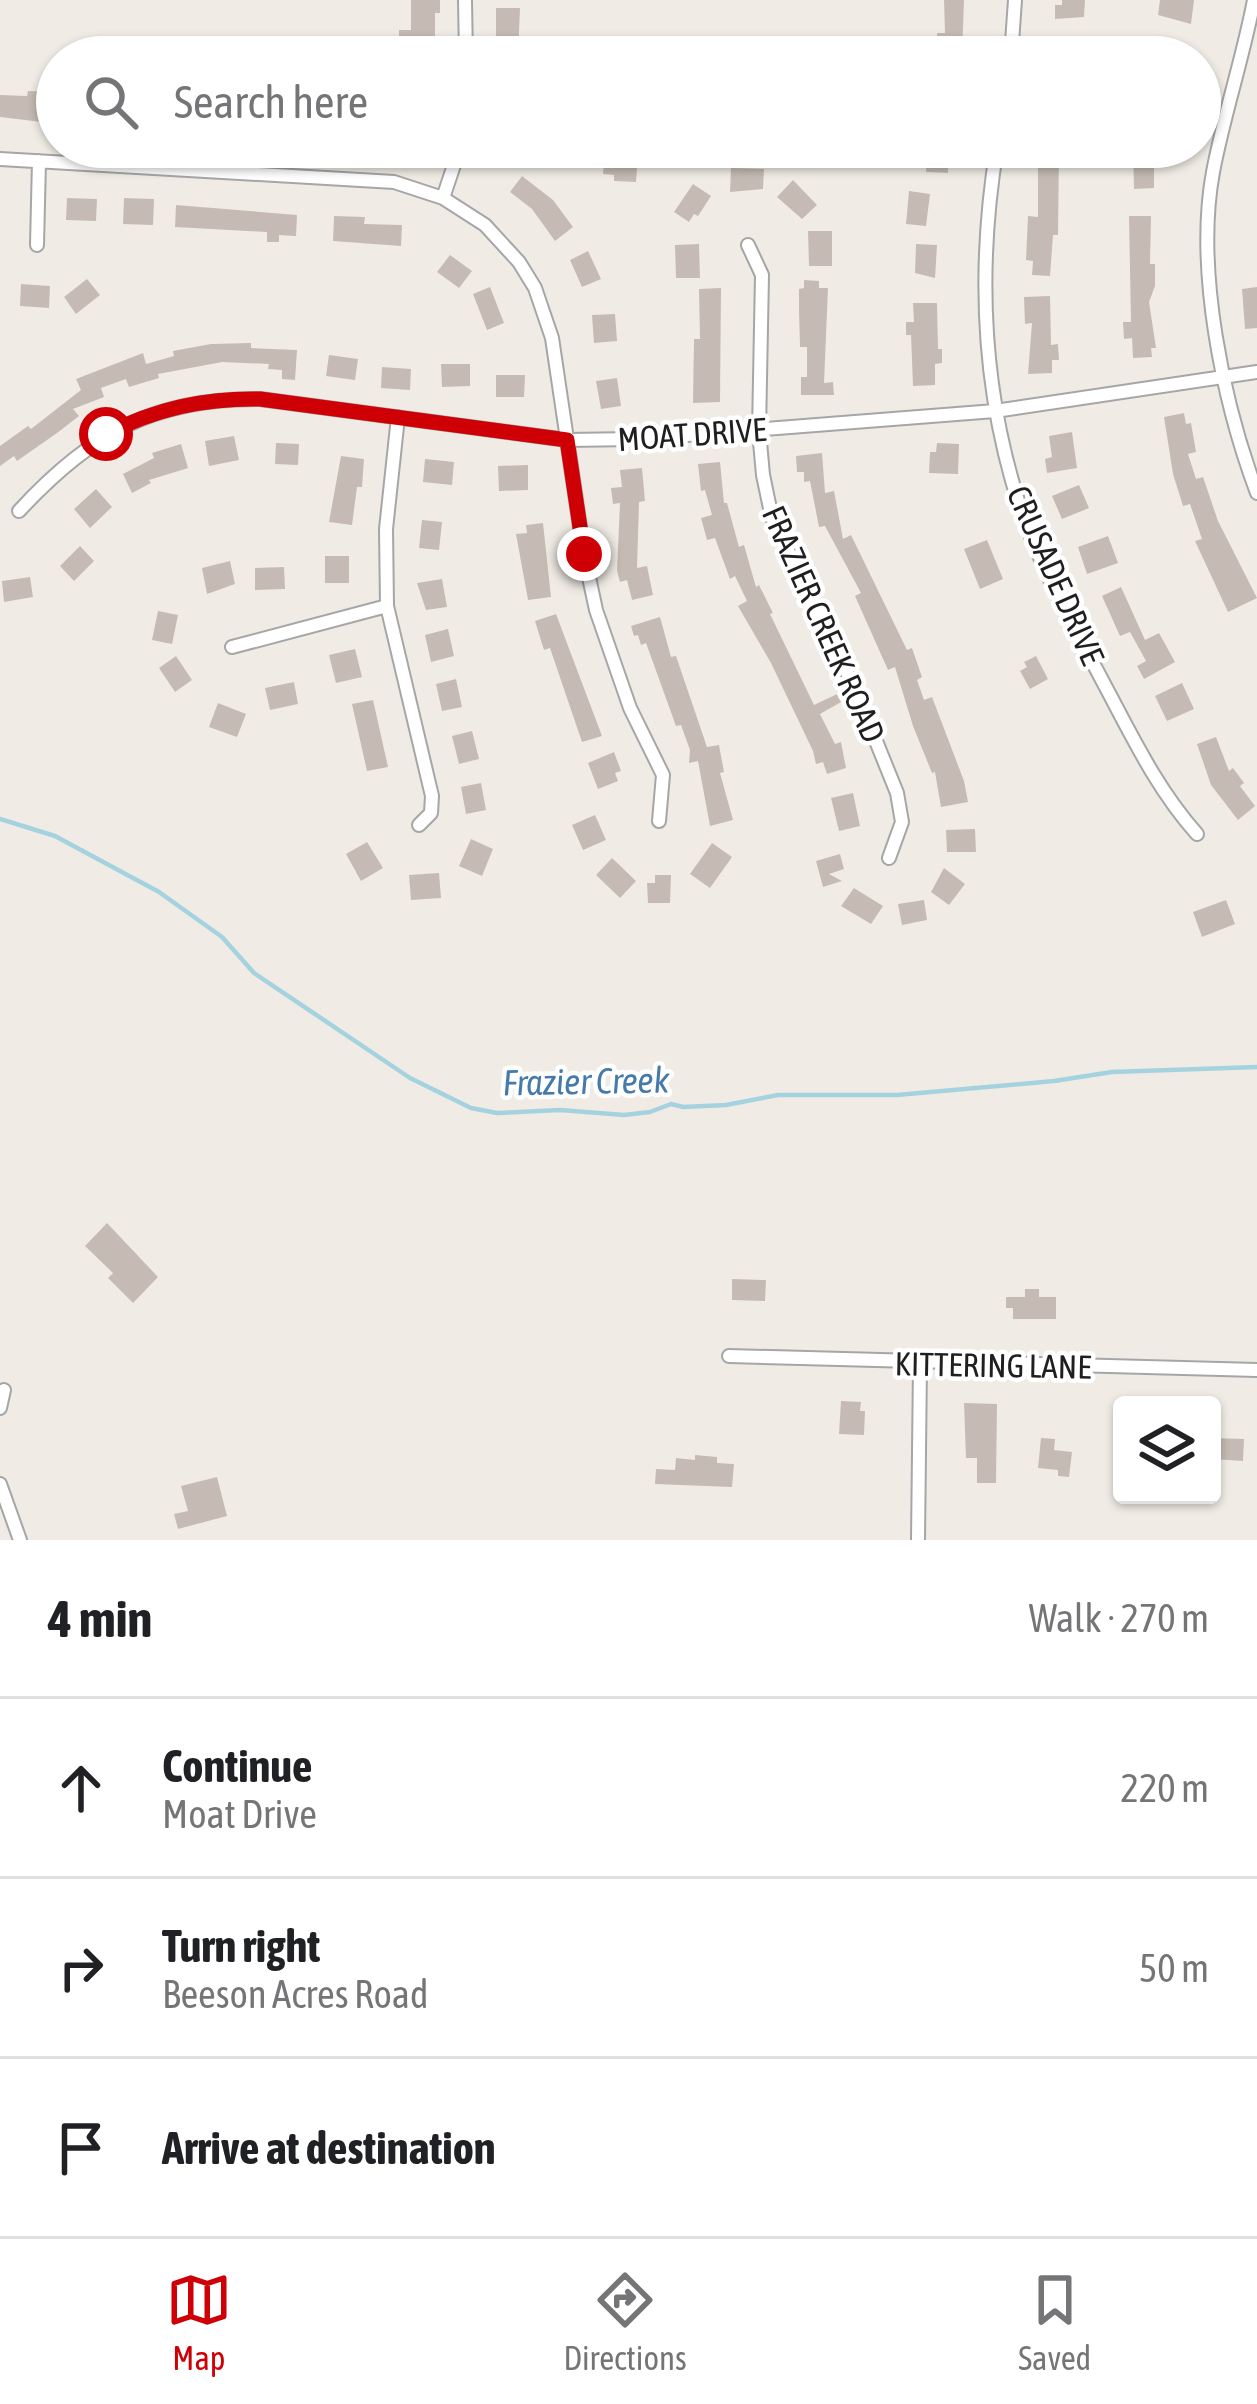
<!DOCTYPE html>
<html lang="en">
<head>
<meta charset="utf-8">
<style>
	body { margin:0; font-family:"Asap Condensed",sans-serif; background:#f2f2f2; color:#202124 }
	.controls { position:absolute; right:36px; bottom:36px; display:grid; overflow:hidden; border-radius:12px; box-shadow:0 3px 9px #0004 }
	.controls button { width:108px; height:108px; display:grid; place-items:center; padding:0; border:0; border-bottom:3px solid #e0e0e0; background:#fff; color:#202124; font:60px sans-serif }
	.stop { position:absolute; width:36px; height:36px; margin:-27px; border:9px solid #ce0005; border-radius:50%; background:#fff }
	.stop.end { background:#ce0005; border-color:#fff; box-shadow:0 3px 12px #0008 }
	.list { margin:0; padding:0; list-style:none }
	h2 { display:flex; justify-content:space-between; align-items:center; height:156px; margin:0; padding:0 48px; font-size:51px }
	h2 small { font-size:39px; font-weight:400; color:#757577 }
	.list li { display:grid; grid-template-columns:78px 1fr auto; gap:36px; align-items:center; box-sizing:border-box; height:180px; padding:0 48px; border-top:3px solid #e0e0e0 }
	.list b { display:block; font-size:45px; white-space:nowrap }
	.list p { margin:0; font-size:39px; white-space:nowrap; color:#757577 }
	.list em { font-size:39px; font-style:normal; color:#757577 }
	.icon { flex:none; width:66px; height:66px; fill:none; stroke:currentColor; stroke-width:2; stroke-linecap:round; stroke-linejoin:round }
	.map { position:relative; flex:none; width:1257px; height:1540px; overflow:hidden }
	.search { position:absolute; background:#fff; box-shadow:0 3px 9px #0004; left:36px; right:36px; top:36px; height:132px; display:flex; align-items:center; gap:30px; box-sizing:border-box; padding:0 42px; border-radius:66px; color:#757577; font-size:45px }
	.sheet { height:696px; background:#fff }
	nav { display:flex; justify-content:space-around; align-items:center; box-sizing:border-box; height:168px; border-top:3px solid #e0e0e0; background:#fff; font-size:33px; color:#757577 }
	nav a { display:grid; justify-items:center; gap:6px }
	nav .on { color:#ce0005 }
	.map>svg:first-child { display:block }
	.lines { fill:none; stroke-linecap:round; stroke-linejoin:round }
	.stream { stroke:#a4d3df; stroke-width:4.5 }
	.building { fill:#c5bbb4 }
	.street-casing { stroke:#a6a6a6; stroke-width:16 }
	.street { stroke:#fff; stroke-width:12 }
	.route { stroke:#ce0005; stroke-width:15 }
	.labels { text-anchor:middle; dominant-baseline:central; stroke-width:9; stroke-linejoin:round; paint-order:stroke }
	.street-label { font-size:33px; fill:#1f1f1f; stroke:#fff }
	.water-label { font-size:36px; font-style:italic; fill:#457aaa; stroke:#fff }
</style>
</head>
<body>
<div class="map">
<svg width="1257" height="1540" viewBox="0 0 1257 1540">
	<rect width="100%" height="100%" fill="#f0ece5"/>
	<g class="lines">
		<path class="stream" d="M0,819l55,17 104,56 63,45 32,36 156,105 61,30 26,5 63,-3 64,5 26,-3 21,-8 12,3 43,-2 52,-10h119l157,-14 58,-9 145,-5"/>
	</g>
	<path class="building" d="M411,0h29v13h-5v43h-36v-26h12z
		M944,0h20l-2,57h-25v-24h8z
		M1062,0h23l-1,17 -29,2v-14h7z
		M1160,0h34l-3,24 -33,-9z
		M496,8h24l-2,49h-22z
		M1140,42l35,2 -1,13h-35z
		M28,91l29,1 -1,25 -14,-1v6l-42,-5v-22l27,1z
		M928,147h21l-1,26 -22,-1z
		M1154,147v41l-20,1 -1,-41z
		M1038,148l21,2 -1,85h-5l-3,41 -18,-1 1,-14 -7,-1 2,-44 10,1z
		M605,152l33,2 -2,28 -22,-1v-6l-11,-1z
		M731,168l33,1 -1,20 -33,3z
		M522,176l31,24 20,27 -18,14 -23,-32 -22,-17z
		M793,180l24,25 -15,14 -25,-22z
		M693,184l18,12 -13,20 -4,-2 -5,8 -15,-10z
		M909,191l21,3 -4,32 -20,-2z
		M67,198l30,1 -1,22 -30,-1z
		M124,198l30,1 -1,26 -30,-1z
		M176,205l121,10 -1,21 -17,-1v7h-12v-10l-92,-5z
		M334,216l31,1 -1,7 38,1 -1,21 -68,-5z
		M1129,216h22l-1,48h5v22l-6,16 7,46h-5l1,9 -19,1 -1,-20 -8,1 -1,-17h8z
		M808,231h24v35h-23z
		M699,244l1,34h-24l-1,-33z
		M916,244l21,1 -2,33 -20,-5z
		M588,251l13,28 -19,8 -12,-27z
		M450,255l22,16 -13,17 -22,-16z
		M87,279l13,16 -24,19 -12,-17z
		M804,280l15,1v7h9l-4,95 9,-1 1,13h-33v-18h6v-30h-7l-1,-36v-22l5,-1z
		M21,284l29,2 -1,22 -29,-2z
		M490,287l14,36 -17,7 -14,-36z
		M1257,287v41l-12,1 -3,-40z
		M721,288l-1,114 -27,1 1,-64h6l-1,-50z
		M1050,296l1,49 7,-1 1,16h-7v13l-24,1 4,-51 -7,1 -1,-27z
		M913,303h24l1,46h4v14l-7,1v21l-22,1 -2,-51h-5v-13h8z
		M615,314l2,27 -23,2 -2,-28z
		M251,343v5l46,2 -2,30 -13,-1v-9l-14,-1 1,-5 -47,-2 -64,12 1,4 -30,9 -3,-8 -25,9 3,9 -31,12 6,7 -22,17 -40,28 -3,-5 -14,10v-20l28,-20 3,3 50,-39 -5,-11 67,-26 3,11 28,-8 -1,-5 38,-7z
		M329,355l29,4 -3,21 -29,-4z
		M441,364h29v22l-28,1z
		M382,367l29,2 -1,21 -29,-2z
		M496,375h29l-1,22h-28z
		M617,378l4,28 -20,3 -5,-28z
		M1184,413l2,11 5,-1 5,29 -8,2 8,25 7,-2 15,44 39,77 -29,14 -33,-71 7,-2 -12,-35 -7,2 -10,-32 -9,-57z
		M1072,432l5,36 -30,5 -2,-14 7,-2 -3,-21z
		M234,436l5,24 -30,6 -4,-25z
		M276,443l23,1 -1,21 -23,-1z
		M937,443l22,1 -1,30 -29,-1 1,-21h6z
		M181,444l7,24 -39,12 2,3 -19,10 -9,-19 31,-16 -2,-5z
		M822,453l3,40 9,-2 9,48 8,-4 56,115 5,-2 10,29 -5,3 7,20 8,-3 32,84 4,21 -27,5 -6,-35 -3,1 -19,-47 -18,-59 -7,3 -33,-74 6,-3 -36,-67 -6,1 -9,-46 -6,1v-10h-7l-1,-16z
		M341,456l23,3 -2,28h-5l-5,38 -23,-3z
		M425,459l29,3 -2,23 -29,-3z
		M720,462l4,41h3l12,44 5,-2 12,42 3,-2 14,28 -3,1 44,91 23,-11 4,8 -21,12 15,30 6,-2 5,26 -19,6 -4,-12 -7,2 -3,-13 -42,-88 -33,-57 9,-5 -12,-25 -5,3 -15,-41 -8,2 -6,-22 11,-3 -7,-25 -4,1 -3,-27z
		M528,465v25l-29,1 -1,-25z
		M642,468l3,33 -6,1 -2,66 10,-2 6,29 -21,5 -5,-20 -7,2 -3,-11 3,-68 -7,1 -2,-16 11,-1 -2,-17z
		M1079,485l10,23 -27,11 -10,-23z
		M96,489l16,18 -22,21 -16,-19z
		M422,520l20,2 -3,28 -20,-2z
		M543,523l8,74 -23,3 -12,-66 11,-1 -1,-8z
		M1108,536l10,27 -31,11 -9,-27z
		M987,540l16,39 -23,10 -16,-40z
		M80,546l14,15 -20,20 -14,-15z
		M325,556h24v27h-24z
		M230,561l5,23 -28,10 -5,-26z
		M284,567l1,22 -30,1v-22z
		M30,577l3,20 -29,5 -2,-21z
		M442,579l5,28 -21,3 -9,-27z
		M1121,587l24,53 14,-7 16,29 -31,17 -7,-13 9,-5 -16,-29 -10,4 -18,-40z
		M158,611l20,4 -6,29 -20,-4z
		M556,614l46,122 -20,6 -32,-94 -6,2 -9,-29z
		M660,617l11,40 5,-1 31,91 12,-2 5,27 -4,1 13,47 -23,6 -12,-65 -9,2 1,-13 -9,-25 -5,1 -30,-83 -5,2 -3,-10 -4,1 -3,-10z
		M448,629l6,27 -23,6 -6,-27z
		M355,649l7,28 -26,6 -7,-28z
		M176,656l16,24 -17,12 -16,-24z
		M1036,656l12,23 -18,10 -10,-18 7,-4 -3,-5z
		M456,679l6,28 -20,4 -6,-27z
		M294,682l4,22 -28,6 -5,-22z
		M1182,683l12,26 -27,12 -12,-25z
		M373,700l15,67 -21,4 -15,-67z
		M218,703l28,11 -9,23 -28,-10z
		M472,731l7,28 -20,5 -7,-28z
		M1216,737l13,34 4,-3 11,15 -4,3 15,20 -17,14 -27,-35 -14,-41z
		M614,752l7,19 -6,2 3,8 -20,8 -10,-26z
		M481,783l5,27 -20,4 -5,-27z
		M853,793l7,33 -21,5 -8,-33z
		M595,815l11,25 -23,10 -11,-25z
		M975,829l1,23h-29l-1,-22z
		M471,839l22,10 -11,27 -23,-10z
		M367,842l16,26 -22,13 -15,-27z
		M712,843l20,14 -22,31 -20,-14z
		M840,854l4,15 -15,5 13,7 -19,6 -7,-26z
		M612,858l24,23 -16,17 -24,-23z
		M944,868l21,16 -16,21 -18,-13z
		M439,873l2,25 -30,2 -2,-25z
		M655,875h16l-1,28h-22l-1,-20h8z
		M854,888l29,18 -12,18 -30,-18z
		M924,900l3,20 -25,5 -4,-21z
		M1226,900l9,24 -33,13 -9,-25z
		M107,1223l51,54 -25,26 -25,-25 5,-5 -28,-27z
		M732,1279l34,1 -1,21 -33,-1z
		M1025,1289h14v8h17v22h-43v-11h-7v-11h19z
		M841,1401l20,1 -1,9h5l-1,24 -25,-1z
		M964,1403l33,1 -1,79h-19v-25h-11z
		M1041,1438l14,1 -1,11 18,2 -3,25 -11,-1v-6l-20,-2z
		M1212,1438l32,1 -1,22 -31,-2z
		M695,1455l22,2v6l17,1 -2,23 -77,-3 1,-15 19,1 1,-12 19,2z
		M217,1477l10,39 -49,13 -4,-15 14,-3 -7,-25z"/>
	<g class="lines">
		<g class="street-casing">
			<path id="street" d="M465,0l1,57
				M1254,0c-11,58 -30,114 -41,172 -18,97 10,230 44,321
				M1011,57l4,-57
				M997,147c-20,121 -15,243 23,360 20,59 53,118 82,173 29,54 54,108 95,154
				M0,159l394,23 49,16 42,27 34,37 16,26 17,50 32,216 12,56 34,98 33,67 -4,46
				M443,198l17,-51
				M37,245l2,-84
				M748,245l14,30 -3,156 4,44 9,43 83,171 42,104 5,29 -13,36
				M398,417l-12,112 1,77 45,190 -1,17 -12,12
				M19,511c71,-77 134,-113 241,-112l307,41 69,-1 359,-28 262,-39
				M232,647l155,-41
				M729,1356l528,14
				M0,1408l4,-18
				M0,1484l20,56
				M918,1540l2,-176"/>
		</g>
		<use href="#street" class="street"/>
	</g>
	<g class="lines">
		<path class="route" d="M106,434c50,-25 97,-36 154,-35l307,41 17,114"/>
	</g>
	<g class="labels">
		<g class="street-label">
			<text transform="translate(692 434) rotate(-4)">MOAT DRIVE</text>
			<text transform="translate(1056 575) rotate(66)">CRUSADE DRIVE</text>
			<text transform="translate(824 624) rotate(66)">FRAZIER CREEK ROAD</text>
			<text transform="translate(993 1365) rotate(1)">KITTERING LANE</text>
		</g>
		<g class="water-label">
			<text transform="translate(586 1081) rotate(-1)">Frazier Creek</text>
		</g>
	</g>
</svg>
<div class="controls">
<button><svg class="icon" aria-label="layers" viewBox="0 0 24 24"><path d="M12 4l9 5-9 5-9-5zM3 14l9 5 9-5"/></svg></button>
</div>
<div class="stop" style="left:106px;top:434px"></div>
<div class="stop end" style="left:584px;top:554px"></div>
<div class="search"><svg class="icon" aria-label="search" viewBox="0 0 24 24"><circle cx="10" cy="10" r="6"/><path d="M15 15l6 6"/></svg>Search here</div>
</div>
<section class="sheet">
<h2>4 min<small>Walk · 270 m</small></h2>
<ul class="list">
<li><svg class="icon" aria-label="ahead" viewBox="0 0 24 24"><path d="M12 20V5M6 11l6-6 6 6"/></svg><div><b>Continue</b><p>Moat Drive</p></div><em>220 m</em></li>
<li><svg class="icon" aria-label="right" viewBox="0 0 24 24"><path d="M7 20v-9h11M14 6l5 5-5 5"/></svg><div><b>Turn right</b><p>Beeson Acres Road</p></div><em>50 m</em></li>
<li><svg class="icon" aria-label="arrive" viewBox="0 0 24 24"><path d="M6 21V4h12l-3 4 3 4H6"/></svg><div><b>Arrive at destination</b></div></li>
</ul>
</section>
<nav>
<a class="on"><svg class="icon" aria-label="map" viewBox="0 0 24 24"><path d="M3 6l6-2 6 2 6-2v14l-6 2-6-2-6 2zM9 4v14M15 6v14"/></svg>Map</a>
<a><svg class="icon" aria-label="directions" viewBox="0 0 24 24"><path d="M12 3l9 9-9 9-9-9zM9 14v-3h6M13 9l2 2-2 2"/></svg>Directions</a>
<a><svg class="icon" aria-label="saved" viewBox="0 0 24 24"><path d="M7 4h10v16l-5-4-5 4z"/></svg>Saved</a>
</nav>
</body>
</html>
